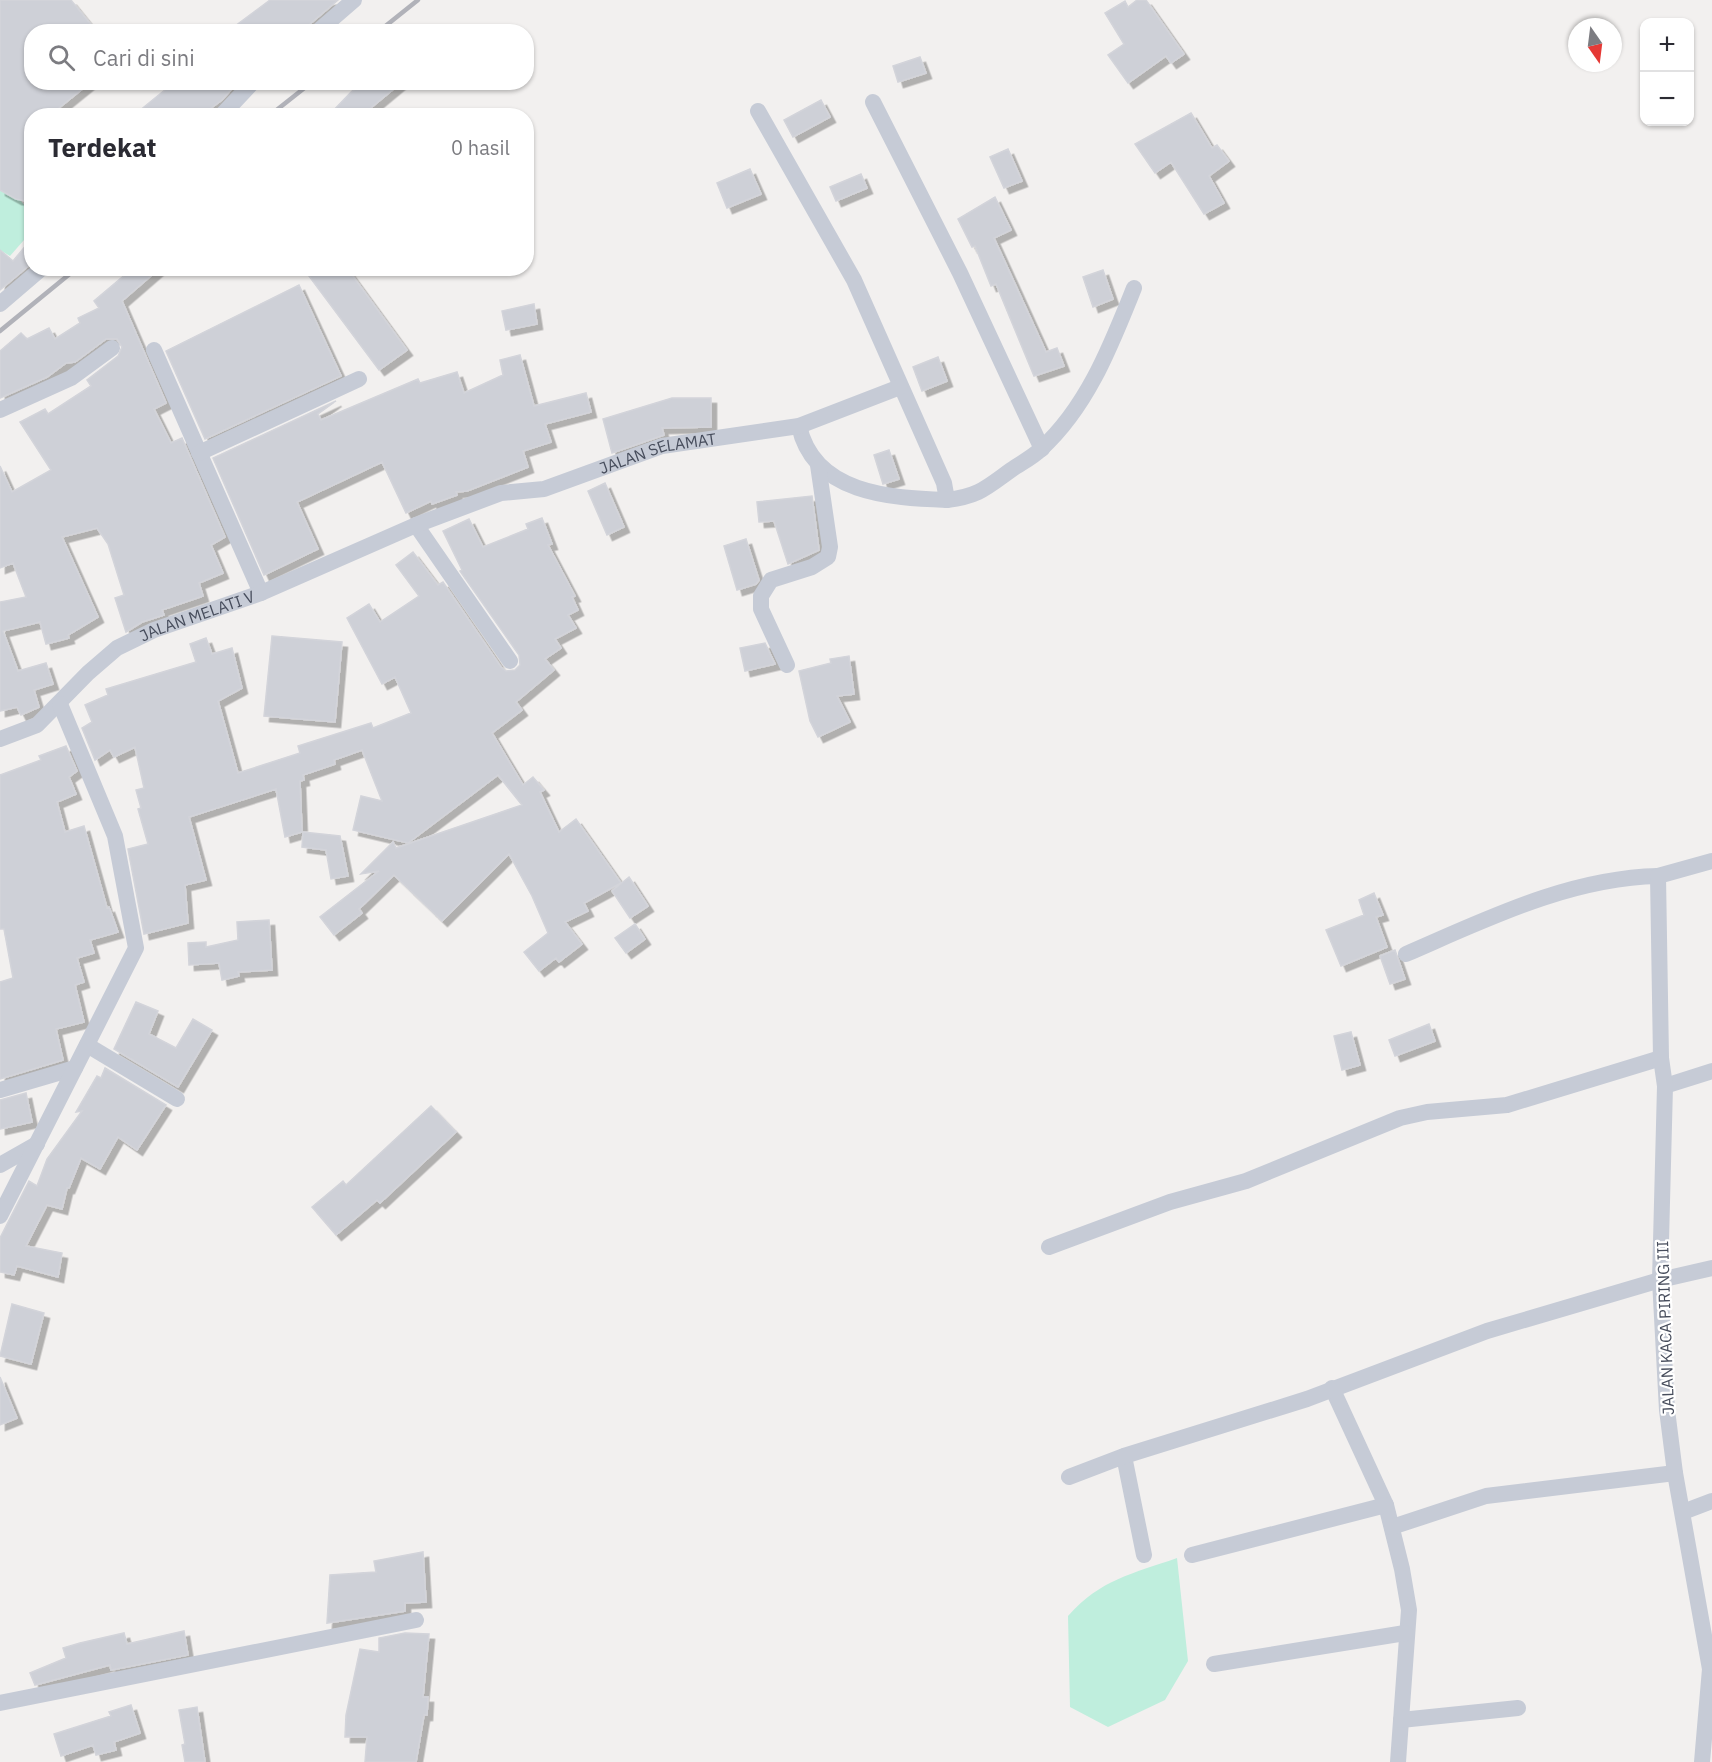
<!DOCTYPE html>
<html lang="id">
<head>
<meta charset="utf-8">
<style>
	body { margin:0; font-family:"IBM Plex Sans",sans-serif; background:#f2f2f3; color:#2b2b33 }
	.controls { position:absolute; right:18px; top:18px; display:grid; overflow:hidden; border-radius:12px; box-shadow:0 2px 4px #0004 }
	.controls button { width:54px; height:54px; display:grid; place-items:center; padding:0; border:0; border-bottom:2px solid #e1e1e2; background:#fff; color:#2b2b33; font:30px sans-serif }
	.compass { position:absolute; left:1568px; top:18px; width:54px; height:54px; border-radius:50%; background:#fff; box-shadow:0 2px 4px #0004; rotate:166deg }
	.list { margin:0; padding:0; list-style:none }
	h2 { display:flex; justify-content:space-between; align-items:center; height:78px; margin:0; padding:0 24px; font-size:26px }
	h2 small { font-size:20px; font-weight:400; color:#7c7c81 }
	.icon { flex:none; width:33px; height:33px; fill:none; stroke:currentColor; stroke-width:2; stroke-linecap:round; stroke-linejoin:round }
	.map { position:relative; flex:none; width:1712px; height:1762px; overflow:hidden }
	.search { position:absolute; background:#fff; box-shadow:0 2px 4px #0004; left:24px; top:24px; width:510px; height:66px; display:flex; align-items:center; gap:15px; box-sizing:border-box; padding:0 21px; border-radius:24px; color:#7c7c81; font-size:22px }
	.panel { position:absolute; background:#fff; box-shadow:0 2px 4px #0004; left:24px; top:108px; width:510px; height:168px; border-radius:24px }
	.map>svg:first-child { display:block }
	.green { fill:#bfeedd }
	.building { fill:#ced0d7; stroke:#d3d4da; stroke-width:1.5; filter:url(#shadow) }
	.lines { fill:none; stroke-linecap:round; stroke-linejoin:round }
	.street { stroke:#c6cbd6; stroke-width:16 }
	.rail { stroke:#b1b2b9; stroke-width:4.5 }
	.labels { text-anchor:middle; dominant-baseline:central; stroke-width:4.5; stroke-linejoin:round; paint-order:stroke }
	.street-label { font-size:16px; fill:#474d5c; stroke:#fff }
</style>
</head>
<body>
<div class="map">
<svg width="1712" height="1762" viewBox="0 0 1712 1762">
	<defs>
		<filter id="shadow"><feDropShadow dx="5.5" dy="5.5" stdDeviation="0" flood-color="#0004"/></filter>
	</defs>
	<rect width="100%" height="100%" fill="#f2f0ef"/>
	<path class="green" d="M0,190l20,10 11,13v19l-21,24 -10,-6z
		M1177,1558l11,103 -23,39 -57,27 -38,-20 -2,-91c33,-37 64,-42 109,-58z"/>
	<path class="building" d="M0,0h71l26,32h-65v50h59l-42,34h-17v86l-16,-3 -16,-9z
		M270,0h68l-28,24 -3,8h-80z
		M1137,0h9l38,54 -13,9 -5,-7 -38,27 -20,-28 16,-11 -19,-31 20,-12 3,6z
		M920,57l6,16 -28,9 -5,-16z
		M160,82h78l-16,18 -22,16h-67l33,-27z
		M367,82h35l-41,34h-33l24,-25z
		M821,100l9,17 -37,20 -9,-17z
		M1191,113l21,35 5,-3 12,16 -20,15 15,27 -20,11 -33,-52 -16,11 -20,-29z
		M1008,149l14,32 -18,7 -14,-31z
		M750,169l11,25 -34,14 -10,-25z
		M861,174l6,14 -31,13 -6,-14z
		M995,197l16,33 -17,8 52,114 11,-4 7,18 -30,10 -38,-92 -5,2 -16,-40 -3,1 -14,-28z
		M32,238v25l-32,27v-40l13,11z
		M133,268h27l-38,33 44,102 -12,6 17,34 11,-5 43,99 -14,8 12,28 -24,10 4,13 -41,14 2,5 -22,7 -16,10 -11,-34 9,-3 -16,-51 -11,-16 -35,9 36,80 -30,18 1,3 -23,6 -6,-22 -37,9 15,40 28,-8 7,21 -19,6 5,17 -18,8 -4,-8 -17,4v-109l26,-5 -13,-34 -13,5v-102l12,26 39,-22 -31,-48 25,-13 3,5 43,-28 -4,-6 31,-24 4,-9 -5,-8h-11l-31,23 -9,1 -19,14 -47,21v-47l21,-18 6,6 22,-11 6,11 25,-16 -2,-5 21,-10 -5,-7z
		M303,268h44l60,82 -28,20z
		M1103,270l10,29 -20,8 -10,-30z
		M299,285l42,91 -136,63 -39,-88z
		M534,304l3,20 -31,6 -4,-19z
		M520,355l14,51 52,-13 5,19 -46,12 6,18 -28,9 5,16 -61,24 -11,1 1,3 -25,9 -1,-3 -25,12 -24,-51 -85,40 21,47 -54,26 -51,-117 123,-57 -18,13 3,6 97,-41 2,4 37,-11 7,21 39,-18 -3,-15z
		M938,357l9,24 -25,10 -9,-24z
		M672,398h39v29l-49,1 2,7 -52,18 -9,-34z
		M889,450l10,29 -16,5 -9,-29z
		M605,483l19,44 -17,8 -19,-44z
		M812,496l7,54 -31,14 -14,-43 -15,1 -2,-20z
		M542,518l10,26 -4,1 27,51 -3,1 6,13 -10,5 8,13 -21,11 6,9 -16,11 9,11 -38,32 6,8 -30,23 31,52 10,-8 11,13 -4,2 19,40 17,-13 45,64 -37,20 4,8 -23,11 17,22 -23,18 -3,-4 -17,13 -15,-19 24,-19 -16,-37 -23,-42 -67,67 -48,-46 -35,34 3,4 -28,22 -14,-18 59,-46 -18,3 32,-32 3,6 126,-43 -24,-30 -90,68 -55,-13 8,-34 21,5 -20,-51 -28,10 1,4 -32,11 1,5 -4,1 2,51 -17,5 -9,-48 -87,28 17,63 -21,5 3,38 -44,11 -16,-85 20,-5 -10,-35 3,-1 -5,-18 8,-2 -9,-41 -21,10 -4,-7 -15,10 -13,-32 10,-6 -7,-17 23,-10 -2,-6 90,-27 -6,-18 16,-6 6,16 20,-6 10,40 -24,13 20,72 62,-20 -2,-7 73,-23 2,5 38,-15 -16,-36 -13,7 -35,-66 22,-14 11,18 39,-26 -23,-31 17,-13 25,33 5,-3 58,85 5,4 9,-1 5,-5 -1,-10 -59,-84 2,-1 -19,-39 26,-12 14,28 45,-18 -2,-5z
		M746,539l13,41 -3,4 -19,6 -13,-44z
		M272,636l70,6 -7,80 -71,-6z
		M765,643l10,21 -30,7 -5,-23z
		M849,656l5,38 -17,2 13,26 -32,15 -8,-16 -11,-50 32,-8 -1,-4z
		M66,746l11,25 -8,6 7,17 -19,8 8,30 19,-6 23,82 2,-1 9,25 -28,8 4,13 -17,5 7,24 -9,3 9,37 -28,7 7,31 -63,19v-97l13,-4 -9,-49h-4v-154l41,-15 -2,-4z
		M303,832l37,4 8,40 -17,3 -5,-29 -24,-3z
		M629,877l19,29 -18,12 -18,-27z
		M1374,893l9,22 -7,2 11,30 -46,19 -15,-36 38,-15 -5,-15z
		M269,920l3,50 -34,2 1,4 -17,4 -3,-17 -30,2 -1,-22 18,-1v5l32,-7 -1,-18z
		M635,924l10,15 -19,14 -11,-15z
		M1395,950l10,29 -15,5 -10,-28z
		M136,1002l22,9 -9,23 27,14 17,-29 19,11 -34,57 -64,-38z
		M1429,1024l6,17 -40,15 -6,-16z
		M1351,1032l9,33 -18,5 -8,-34z
		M105,1068l61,37 -29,45 -19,-13 -18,32 -19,-11 -12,30h-2l-5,21 -15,-4 -21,41 36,7 -4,24 -41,-11 -3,9 -14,-3v-34l29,-57 8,5 10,-27 35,-48 -6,1 21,-36 4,2z
		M26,1093l6,29 -32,7v-29z
		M431,1106l25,26 -76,71 -3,-3 -41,35 -24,-28 31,-26 3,4z
		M12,1304l32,9 -13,51 -31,-8z
		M0,1377l17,41 -17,7z
		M423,1552l3,50 -21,1v8l-78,12 3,-48 46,-3 -2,-11z
		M184,1631l4,24 -77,15 -1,-5 -75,20 -5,-12 36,-15 -3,-10 17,-5 44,-10 3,11z
		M405,1633l24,1 -6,63h5l-1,18h-3l-8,47h-51l2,-25h-22l1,-22 14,-66 19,3v-14z
		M131,1705l9,28 -26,9 2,8 -20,5 -3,-10 -32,11 -7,-22 57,-18 -2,-4z
		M197,1707l8,55h-20l-3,-17 3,-1 -6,-34z"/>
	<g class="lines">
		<g class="street">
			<path d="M317,32l37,-32"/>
			<path d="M873,102l87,171 82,176"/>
			<path d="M758,111l96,169 90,203 3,17c32,-4 39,-12 64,-30 10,-7 22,-13 30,-21 47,-43 70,-104 93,-161"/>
			<path d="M221,116l32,-34"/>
			<path d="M0,304l42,-36"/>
			<path d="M154,350l107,243"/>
			<path d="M0,410l71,-32 41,-30"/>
			<path d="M799,426c15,68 91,72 148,74"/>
			<path d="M199,453l160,-74"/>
			<path d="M416,525l94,136"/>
			<path d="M787,665l-26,-56v-13l10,-16 41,-13 16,-10 2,-10 -12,-82"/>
			<path id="s1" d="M0,739l37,-14 51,-52 29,-25 37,-18 107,-37 155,-68 85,-32 43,-4 118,-43 137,-20 101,-39"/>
			<path d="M1406,954c81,-35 163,-76 252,-78"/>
			<path d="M87,1045l90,54"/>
			<path d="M1665,1086l47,-15"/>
			<path d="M0,1090l75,-22"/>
			<path d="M0,1165l37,-21"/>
			<path d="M0,1216l136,-268 -21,-112 -55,-132"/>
			<path d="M1049,1247l121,-45 76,-21 154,-63 27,-6 80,-7 154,-47"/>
			<path d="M1332,1388l54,117 16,64 7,41 -11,152"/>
			<path d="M1124,1456l20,99"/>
			<path d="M1069,1477l55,-21 183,-57 180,-68 173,-51 52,-12"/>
			<path d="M1683,1512l29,-11"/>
			<path d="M1392,1527l94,-31 189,-23"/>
			<path d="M1192,1555l194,-50"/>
			<path d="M1214,1664l191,-31"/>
			<path d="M0,1703l416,-83"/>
			<path d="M1401,1720l117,-12"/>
			<path d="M1702,1762l8,-93 -35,-196 -8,-63 -7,-130 5,-194 -4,-28 -3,-182 54,-15"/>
		</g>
		<path class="rail" d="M378,32l40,-32
			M269,116l43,-34
			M0,331l77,-63"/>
	</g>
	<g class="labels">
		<g class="street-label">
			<text stroke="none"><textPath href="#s1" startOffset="728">JALAN SELAMAT</textPath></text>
			<text stroke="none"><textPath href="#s1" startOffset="237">JALAN MELATI V</textPath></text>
			<text transform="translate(1665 1328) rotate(-92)">JALAN KACA PIRING III</text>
		</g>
	</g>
</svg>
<div class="controls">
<button>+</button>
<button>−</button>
</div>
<svg class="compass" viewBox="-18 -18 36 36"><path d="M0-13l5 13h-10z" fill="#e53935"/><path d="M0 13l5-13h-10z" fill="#7c7c81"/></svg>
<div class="search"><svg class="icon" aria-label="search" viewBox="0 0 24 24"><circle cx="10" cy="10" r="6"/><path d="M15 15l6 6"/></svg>Cari di sini</div>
<section class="panel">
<h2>Terdekat<small>0 hasil</small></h2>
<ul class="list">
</ul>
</section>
</div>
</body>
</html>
